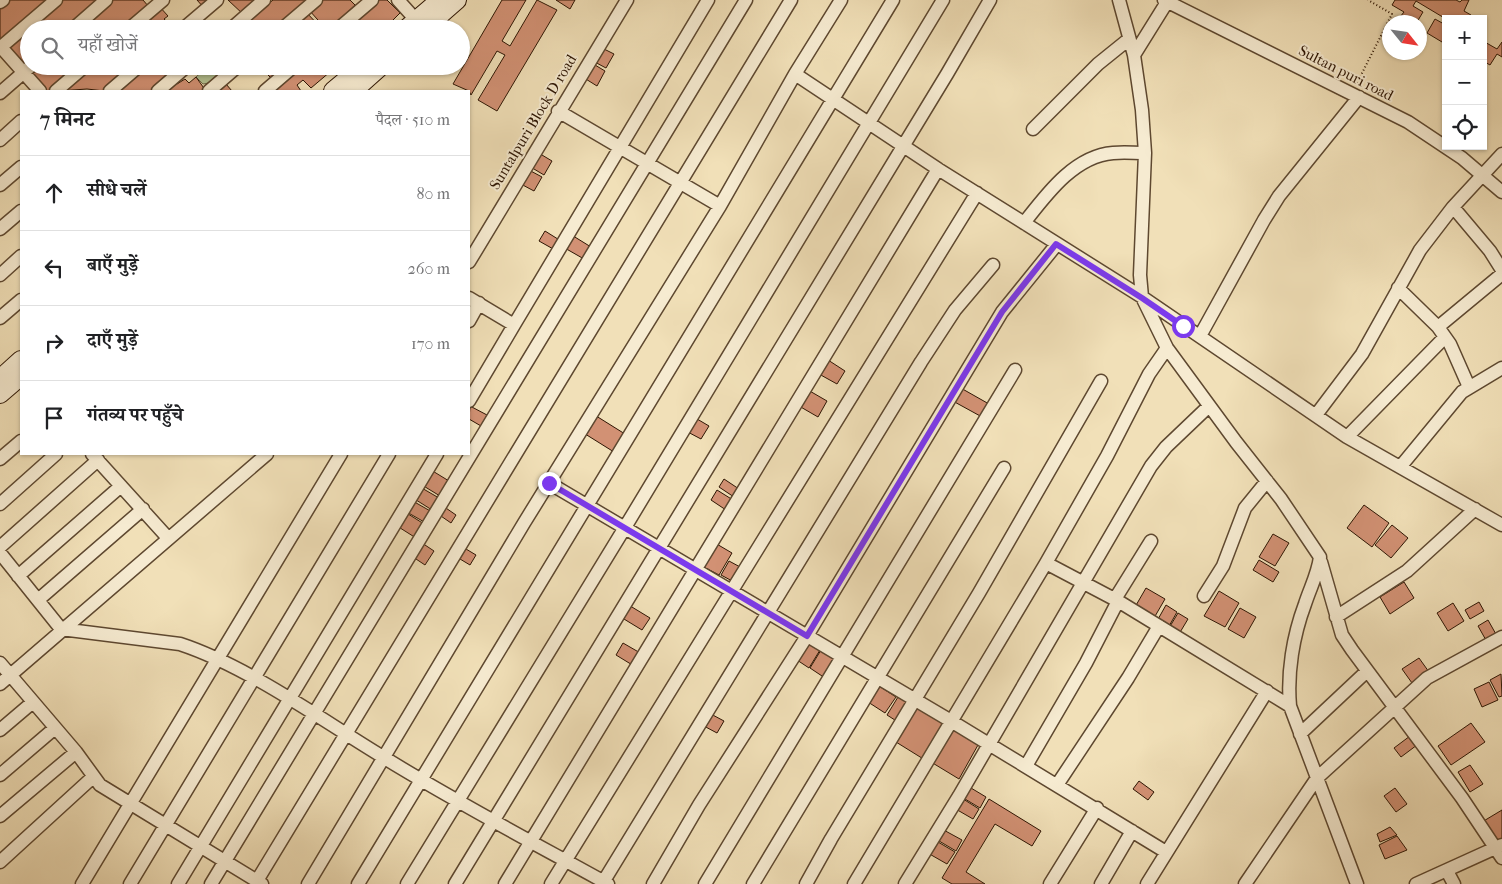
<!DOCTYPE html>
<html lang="hi">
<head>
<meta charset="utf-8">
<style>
	body { margin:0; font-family:"IM FELL French Canon","Noto Serif Devanagari",serif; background:#f6f6f6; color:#202124 }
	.controls { position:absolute; right:15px; top:15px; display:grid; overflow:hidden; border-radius:0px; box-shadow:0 1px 4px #0004 }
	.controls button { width:45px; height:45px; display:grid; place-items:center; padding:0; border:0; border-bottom:1px solid #e0e0e0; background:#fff; color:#202124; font:25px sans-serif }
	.compass { position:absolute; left:1382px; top:15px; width:45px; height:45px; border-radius:50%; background:#fff; box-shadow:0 1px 4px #0004; rotate:120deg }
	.stop { position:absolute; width:15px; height:15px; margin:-11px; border:4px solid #7c3aed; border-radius:50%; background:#fff }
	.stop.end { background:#7c3aed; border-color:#fff; box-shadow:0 1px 5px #0008 }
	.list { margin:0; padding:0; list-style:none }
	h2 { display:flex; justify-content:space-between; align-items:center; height:65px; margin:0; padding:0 20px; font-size:21px }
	h2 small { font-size:16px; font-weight:400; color:#757577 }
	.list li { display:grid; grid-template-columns:32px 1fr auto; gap:15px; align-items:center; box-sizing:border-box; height:75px; padding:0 20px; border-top:1px solid #e0e0e0 }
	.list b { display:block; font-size:19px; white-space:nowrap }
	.list em { font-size:16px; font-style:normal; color:#757577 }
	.icon { flex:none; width:28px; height:28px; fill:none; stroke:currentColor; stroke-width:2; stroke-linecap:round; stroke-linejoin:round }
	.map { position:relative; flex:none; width:1502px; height:884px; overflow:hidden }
	.search { position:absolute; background:#fff; box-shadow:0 1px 4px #0004; left:20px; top:20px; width:450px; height:55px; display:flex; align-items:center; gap:12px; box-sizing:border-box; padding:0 18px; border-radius:28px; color:#757577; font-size:19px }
	.panel { position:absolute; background:#fff; box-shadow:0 1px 4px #0004; left:20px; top:90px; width:450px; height:365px; border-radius:0px }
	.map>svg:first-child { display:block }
	.green { fill:#b3c394; stroke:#706c4c }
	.building { fill:#d29174; stroke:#2d1503 }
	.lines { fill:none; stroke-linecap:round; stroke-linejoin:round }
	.street-casing { stroke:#5e4830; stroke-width:15 }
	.secondary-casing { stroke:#2d1503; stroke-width:20 }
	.path { stroke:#2d1503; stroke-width:2; stroke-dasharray:1 2.5; stroke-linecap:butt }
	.street { stroke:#f6ebd1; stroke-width:12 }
	.secondary { stroke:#f6ebd1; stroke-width:18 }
	.route { stroke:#7c3aed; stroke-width:6 }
	.labels { text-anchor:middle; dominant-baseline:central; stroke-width:4; stroke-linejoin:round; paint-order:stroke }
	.street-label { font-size:15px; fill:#2d1503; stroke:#f6ebd1 }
</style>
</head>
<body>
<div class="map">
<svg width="1502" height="884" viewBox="0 0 1502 884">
	<rect width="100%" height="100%" fill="#f1e0b8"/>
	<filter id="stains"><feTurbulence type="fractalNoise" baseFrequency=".004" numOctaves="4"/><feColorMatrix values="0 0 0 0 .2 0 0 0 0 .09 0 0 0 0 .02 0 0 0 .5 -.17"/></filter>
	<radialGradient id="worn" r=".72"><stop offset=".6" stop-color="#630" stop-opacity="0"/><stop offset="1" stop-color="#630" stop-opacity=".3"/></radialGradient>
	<path class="green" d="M208,66h30l-25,22 -4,-5 -6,1 -7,-7z"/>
	<path class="building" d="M8,0h41l-49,40v-33z
		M60,0h37l-31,29h-37v33l-6,5 -18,-21z
		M111,0h32l6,7 -25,22h-47z
		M197,0h15l-8,8z
		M228,0h32l-16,15z
		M273,0h38l-33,29h-26l-5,-7z
		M320,0h30l5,5 -25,24h-4l-17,-19z
		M374,0h13l13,13 -16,16h-40z
		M502,0h24l-24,41 8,5 27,-46 20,10 -60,101 -19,-11 27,-45 -8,-4 -26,44 -2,-4 -16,-7z
		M556,0h19l-5,9z
		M1395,0h61l4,2 2,-2h7l-5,11 7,4 -2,4h-23l-30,-18 -3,5 10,6 -6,10h-8l-9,-5 4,-5 -12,-7z
		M159,6l9,10 -4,3 11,10h-43z
		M306,12l16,17h-36z
		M1435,19l9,5 2,-2v15l-4,5 -15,-9z
		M1483,41l14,8 5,-7v15l-5,-3 -7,11 -7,-4z
		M598,46l16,8 -8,14 -15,-8z
		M590,62l15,9 -8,15 -16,-10z
		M34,66h47l-29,25h-9l-16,-18z
		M88,66h45l-29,25 -17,-2 -28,2z
		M142,66h43l-29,25h-43z
		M259,66h27l-14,13z
		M297,66h40l-26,22 -8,-8 -6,5 4,6h-23l-5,-5z
		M196,77l10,14h-46l13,-11 4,4 8,-5 4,4z
		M226,84l6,7h-15z
		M537,152l15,9 -8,14 -15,-9z
		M527,169l15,8 -8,14 -15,-8z
		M545,231l16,10 -6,9 -16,-9z
		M570,234l21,13 -7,12 -21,-12z
		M828,360l17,11 -8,13 -18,-10z
		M959,387l30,17 -7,13 -31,-17z
		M808,390l19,11 -9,16 -19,-11z
		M470,406l17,9 -6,11 -12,-7z
		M593,414l32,20 -11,18 -32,-20z
		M692,416l17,10 -8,13 -17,-9z
		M431,470l18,11 -9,15 -18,-11z
		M724,479l15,10 -5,8 -15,-10z
		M420,487l19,11 -7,12 -19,-12z
		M717,490l16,10 -7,10 -15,-10z
		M411,500l21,12 -6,11 -21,-12z
		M1364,505l25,18 -17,24 -25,-19z
		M443,506l13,9 -5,8 -13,-9z
		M405,512l19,12 -8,14 -19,-12z
		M1392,525l16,13 -17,20 -16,-13z
		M1273,534l16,9 -14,23 -16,-9z
		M419,541l15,10 -9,14 -15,-10z
		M715,543l17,10 -13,22 -17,-9z
		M461,546l15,9 -6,10 -15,-9z
		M1259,560l20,12 -6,10 -20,-12z
		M729,561l13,7 -8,14 -13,-7z
		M1404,582l10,16 -24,16 -10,-17z
		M1146,588l19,11 -11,19 -19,-11z
		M1219,591l20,12 -14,24 -21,-11z
		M1479,602l5,9 -14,8 -5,-9z
		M1453,603l11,18 -16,10 -11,-18z
		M627,604l23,14 -8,12 -23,-14z
		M1166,605l11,7 -9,16 -11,-7z
		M1240,608l16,9 -12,21 -16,-9z
		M1178,613l10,6 -9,15 -10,-6z
		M1488,620l9,16 -10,6 -9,-16z
		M805,640l15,10 -11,18 -15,-10z
		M623,643l19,11 -8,12 -18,-11z
		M821,650l16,10 -12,18 -15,-10z
		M1419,658l10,14 -17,11 -10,-14z
		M1501,674l1,22 -3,1 -9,-17z
		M1489,682l9,18 -16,7 -8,-18z
		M879,686l17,11 -11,16 -17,-11z
		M898,697l11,7 -11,18 -11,-7z
		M916,708l30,16 -21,36 -29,-18z
		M709,713l15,8 -7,12 -15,-8z
		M1471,723l14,19 -34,23 -13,-19z
		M951,727l27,18 -19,34 -28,-17z
		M1410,736l7,9 -16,12 -7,-9z
		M1470,765l13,19 -13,8 -12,-20z
		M1139,781l15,11 -6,8 -15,-11z
		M966,785l20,12 -6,11 -20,-12z
		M1395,788l12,16 -11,8 -12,-16z
		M960,797l19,12 -6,10 -19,-11z
		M989,799l52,32 -9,15 -37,-22 -29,48 19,12h-33l-10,-6z
		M1502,810v29l-7,4 -13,-21z
		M1390,827l7,8 -17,7 -3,-8z
		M940,828l22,12 -6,11 -22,-13z
		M1397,836l10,14 -22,9 -6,-14z
		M933,839l22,13 -8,12 -21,-12z"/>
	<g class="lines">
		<g class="street-casing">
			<path id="street" d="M398,0l18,20
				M1119,0l15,55 8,55 3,43 -5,122 2,22 25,51 69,94 45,57 39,58c-2,17 -10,31 -15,47 -12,32 -18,69 -15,102l67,178
				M1164,0l244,122 54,36 40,34
				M0,2l3,-2
				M73,29l33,-29
				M129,29l34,-29
				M183,29l34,-29
				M231,29l33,-29
				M282,29l34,-29
				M338,29l34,-29
				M0,46l40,45
				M1,47l55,-47
				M1134,55l33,-53
				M795,74l143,95 204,128 205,140 155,88
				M56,91l29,-25
				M110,91l29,-25
				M158,91l29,-25
				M209,91l29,-25
				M265,91l29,-25
				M0,93l31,-27
				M558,111l162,95
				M1033,129l65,-65 31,-25
				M0,140l21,-19
				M0,185l21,-18
				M1453,207l37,44 12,19
				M1024,223c22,-28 50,-67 89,-70 11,-1 21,0 32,0
				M0,229l21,-18
				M469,262l158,-262
				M0,275l21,-19
				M1398,288l40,39 12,17 19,43
				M469,298l45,27 194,-325
				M0,318l21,-18
				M469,321l10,-18
				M1438,327l64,-53
				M1200,336l64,-116 15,-24 80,-99
				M469,401l45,-76
				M1316,415l46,-61 58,-104 33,-43 49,-53
				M1347,437l98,-100
				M92,454l76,84
				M0,459l21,-18
				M1401,466l61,-74 40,-24
				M549,483l402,238 215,131
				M0,504l56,-50
				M0,547l98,-87
				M0,553l61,76 119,15c67,22 142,76 203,113 73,45 149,85 225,127
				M1321,562l21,73 10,15 110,148 40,60
				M1046,563l72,38 172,105
				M18,576l103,-90
				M1204,596l19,-30 22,-58 22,-27
				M1115,599l36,-58
				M38,600l105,-91
				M1336,617l71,-46 68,-62
				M0,663l76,89 24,33 162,99
				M0,684l267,-230
				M0,730l33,-28
				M1300,734l66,-62
				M1026,766l60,-103 32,-62
				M0,775l55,-47
				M1057,785l71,-107 31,-52
				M0,816l76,-64
				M0,862l93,-85
				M1447,871l7,13
				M82,884l259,-430
				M130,884l259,-430
				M178,884l259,-430
				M211,884l535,-884
				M255,884l536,-884
				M308,884l216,-361 196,-317 75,-132 46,-74
				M358,884l535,-884
				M407,884l217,-355 319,-529
				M455,884l492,-810 43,-74
				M505,884l433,-715
				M551,884l426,-691
				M602,884l319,-522 34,-52 38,-45
				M653,884l46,-79 108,-169 195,-324 55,-68
				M705,884l310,-514
				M753,884l251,-416
				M806,884l25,-45 148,-246 122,-212
				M854,884l192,-321 61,-107 42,-82 18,-26
				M905,884l54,-88 192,-330 15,-19 43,-41
				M1050,884l47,-76
				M1101,884l31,-53
				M1147,884l120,-193
				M1245,884l72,-106 110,-100 75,-41
				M1416,884l86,-39"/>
		</g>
		<g class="secondary-casing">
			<path id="secondary" d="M433,21l24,-21
				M406,29l34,-29
				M333,91l30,-25
				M353,91l28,-25
				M0,379l21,-19
				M0,394l21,-18"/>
		</g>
		<path class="path" d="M1357,83l35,-69 -24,-14"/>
		<use href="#street" class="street"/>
		<use href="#secondary" class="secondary"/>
	</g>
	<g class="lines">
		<path class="route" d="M549,483l258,153 195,-324 54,-68 86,54 41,28"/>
	</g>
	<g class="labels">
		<g class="street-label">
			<text transform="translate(1346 73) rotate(27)">Sultan puri road</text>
			<text transform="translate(533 122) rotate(-59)">Suntalpuri Block D road</text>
		</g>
	</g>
	<rect width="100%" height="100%" filter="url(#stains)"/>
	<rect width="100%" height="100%" fill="url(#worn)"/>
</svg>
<div class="controls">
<button>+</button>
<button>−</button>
<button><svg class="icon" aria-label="locate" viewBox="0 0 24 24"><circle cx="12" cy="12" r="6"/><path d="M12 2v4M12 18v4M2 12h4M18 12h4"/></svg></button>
</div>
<svg class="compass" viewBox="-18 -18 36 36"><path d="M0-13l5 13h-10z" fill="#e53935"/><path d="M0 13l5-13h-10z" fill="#757577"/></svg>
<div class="stop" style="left:1183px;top:326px"></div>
<div class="stop end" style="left:549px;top:483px"></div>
<div class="search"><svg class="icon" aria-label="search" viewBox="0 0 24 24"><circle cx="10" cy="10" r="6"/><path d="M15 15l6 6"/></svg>यहाँ खोजें</div>
<section class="panel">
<h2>7 मिनट<small>पैदल · 510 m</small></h2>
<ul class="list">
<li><svg class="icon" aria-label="ahead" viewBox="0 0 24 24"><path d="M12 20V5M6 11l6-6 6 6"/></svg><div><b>सीधे चलें</b></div><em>80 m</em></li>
<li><svg class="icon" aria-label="left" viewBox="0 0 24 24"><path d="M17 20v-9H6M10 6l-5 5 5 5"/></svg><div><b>बाएँ मुड़ें</b></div><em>260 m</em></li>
<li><svg class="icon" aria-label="right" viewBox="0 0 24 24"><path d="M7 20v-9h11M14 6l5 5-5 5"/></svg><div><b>दाएँ मुड़ें</b></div><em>170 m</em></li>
<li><svg class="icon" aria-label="arrive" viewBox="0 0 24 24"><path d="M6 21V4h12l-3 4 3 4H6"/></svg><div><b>गंतव्य पर पहुँचे</b></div></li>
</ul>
</section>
</div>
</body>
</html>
